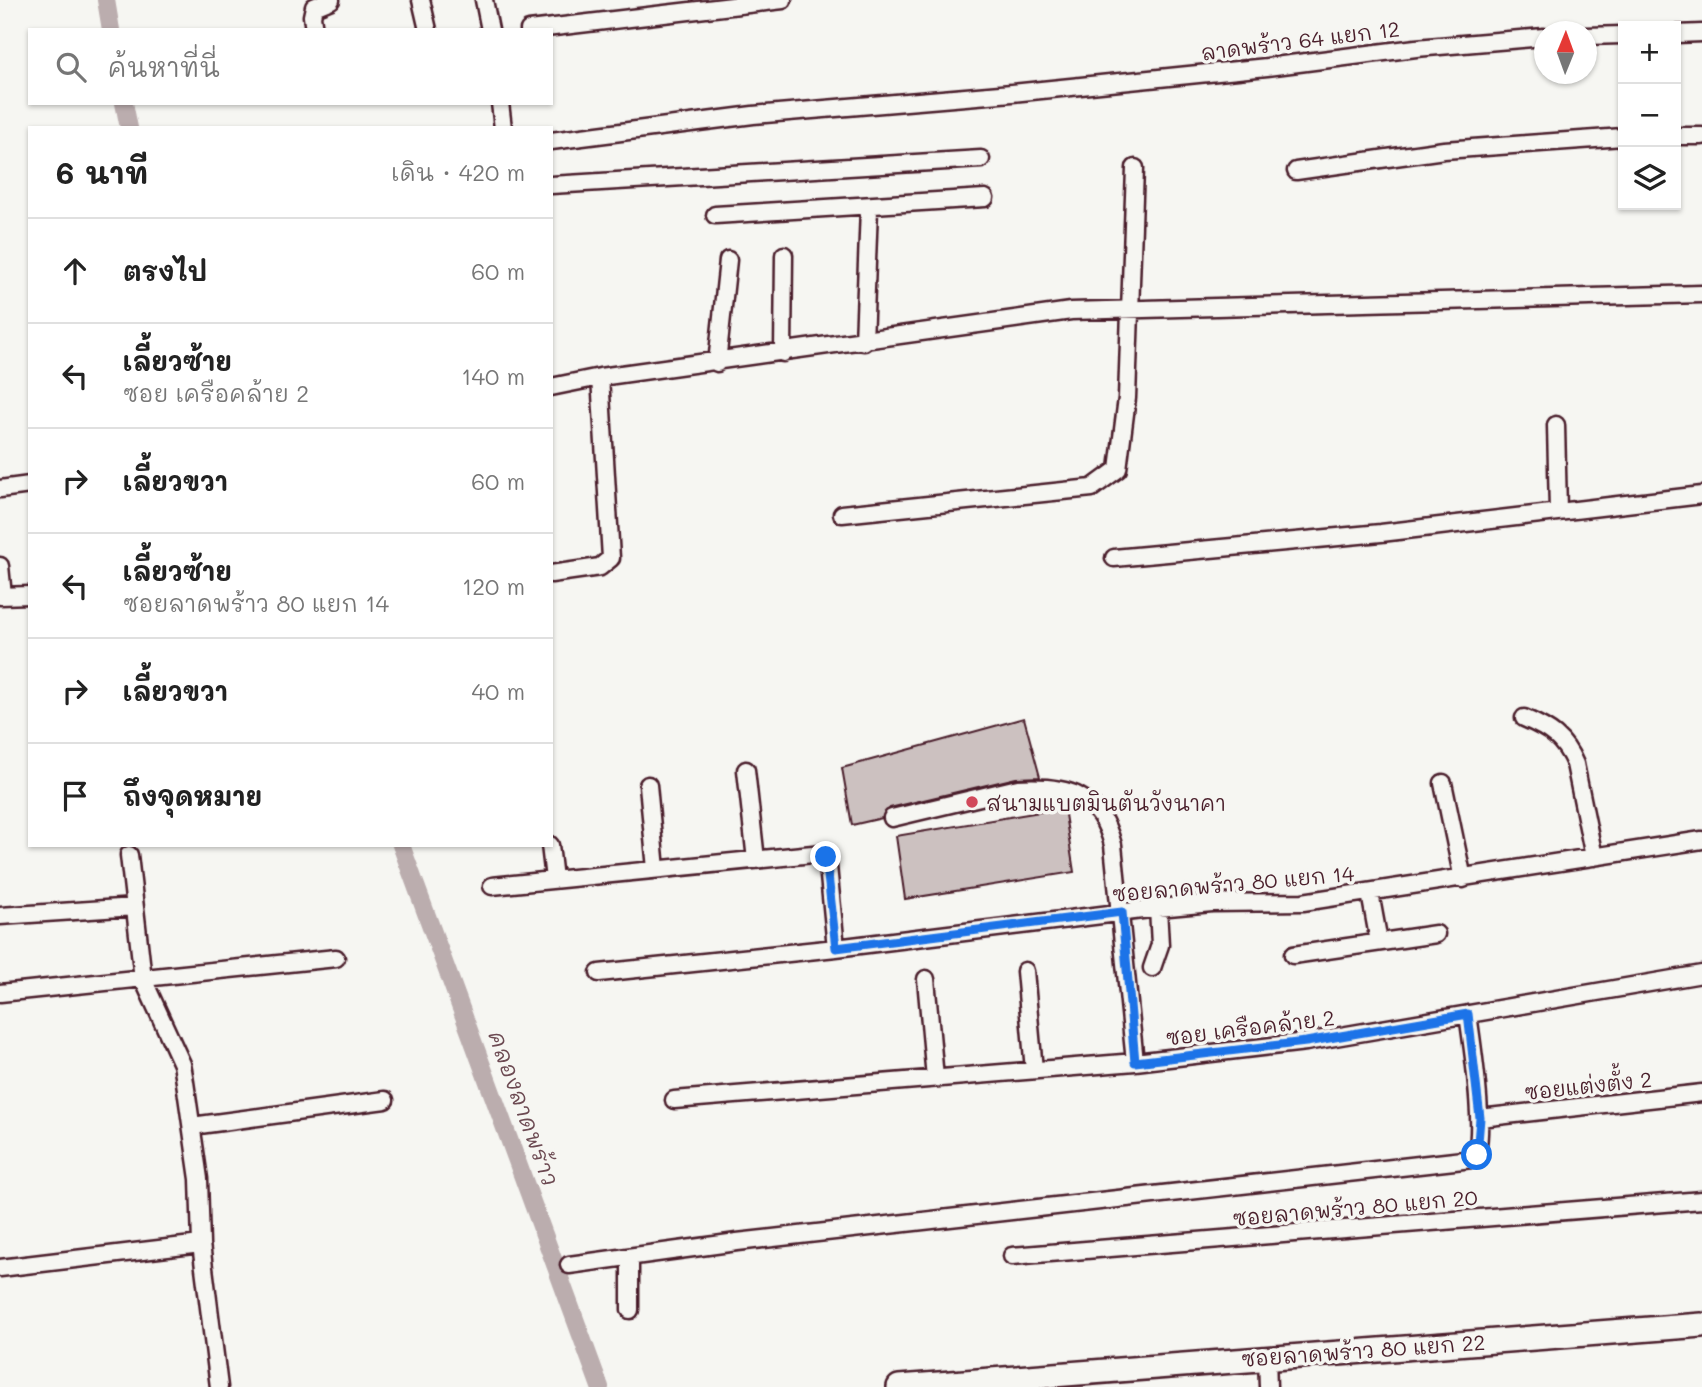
<!DOCTYPE html>
<html lang="th">
<head>
<meta charset="utf-8">
<style>
	body { margin:0; font-family:Mali,"Playpen Sans Thai",sans-serif; background:#f2f2f2; color:#222 }
	.controls { position:absolute; right:21px; top:21px; display:grid; overflow:hidden; border-radius:0px; box-shadow:0 2px 5px #0004 }
	.controls button { width:63px; height:63px; display:grid; place-items:center; padding:0; border:0; border-bottom:2px solid #e0e0e0; background:#fff; color:#222; font:35px sans-serif }
	.compass { position:absolute; left:1534px; top:21px; width:63px; height:63px; border-radius:50%; background:#fff; box-shadow:0 2px 5px #0004; rotate:1deg }
	.stop { position:absolute; width:21px; height:21px; margin:-16px; border:5px solid #1a73e8; border-radius:50%; background:#fff }
	.stop.end { background:#1a73e8; border-color:#fff; box-shadow:0 2px 7px #0008 }
	.list { margin:0; padding:0; list-style:none }
	h2 { display:flex; justify-content:space-between; align-items:center; height:91px; margin:0; padding:0 28px; font-size:30px }
	h2 small { font-size:23px; font-weight:400; color:#767676 }
	.list li { display:grid; grid-template-columns:46px 1fr auto; gap:21px; align-items:center; box-sizing:border-box; height:105px; padding:0 28px; border-top:2px solid #e0e0e0 }
	.list b { display:block; font-size:26px; white-space:nowrap }
	.list p { margin:0; font-size:23px; white-space:nowrap; color:#767676 }
	.list em { font-size:23px; font-style:normal; color:#767676 }
	.icon { flex:none; width:38px; height:38px; fill:none; stroke:currentColor; stroke-width:2; stroke-linecap:round; stroke-linejoin:round }
	.map { position:relative; flex:none; width:1702px; height:1387px; overflow:hidden }
	.search { position:absolute; background:#fff; box-shadow:0 2px 5px #0004; left:28px; top:28px; width:525px; height:77px; display:flex; align-items:center; gap:18px; box-sizing:border-box; padding:0 24px; border-radius:0px; color:#767676; font-size:26px }
	.panel { position:absolute; background:#fff; box-shadow:0 2px 5px #0004; left:28px; top:126px; width:525px; height:721px; border-radius:0px }
	.map>svg:first-child { display:block }
	.lines { fill:none; stroke-linecap:round; stroke-linejoin:round }
	.canal { stroke:#bbadae; stroke-width:18 }
	.building { fill:#ccc1c0; stroke:#4a1f2b; stroke-width:2 }
	.street-casing { stroke:#4a1f2b; stroke-width:21 }
	.secondary-casing { stroke:#4a1f2b; stroke-width:28 }
	.street { stroke:#f6f6f2; stroke-width:16 }
	.secondary { stroke:#f6f6f2; stroke-width:23 }
	.route { stroke:#1a73e8; stroke-width:9 }
	.poi-dot { fill:#d1495b; stroke:#f6f6f2; stroke-width:2.5 }
	.labels { text-anchor:middle; dominant-baseline:central; stroke-width:7; stroke-linejoin:round; paint-order:stroke }
	.street-label { font-size:21px; fill:#4a1f2b; stroke:#f6f6f2 }
	.poi-label { font-size:21px; fill:#4a1f2b; stroke:#f6f6f2; text-anchor:start }
	.water-label { font-size:23px; font-style:italic; fill:#6c4a52; stroke:#f6f6f2 }
</style>
</head>
<body>
<div class="map">
<svg width="1702" height="1387" viewBox="0 0 1702 1387">
	<rect width="100%" height="100%" fill="#f6f6f2"/>
	<filter id="ink" filterUnits="userSpaceOnUse"><feTurbulence type="fractalNoise" baseFrequency=".0143" numOctaves="2"/><feDisplacementMap in="SourceGraphic" scale="14" xChannelSelector="R" yChannelSelector="G"/><feConvolveMatrix kernelMatrix="1 2 1 2 8 2 1 2 1" color-interpolation-filters="sRGB"/></filter>
	<g filter="url(#ink)">
		<g class="lines">
			<path class="canal" d="M106,0l5,30
				M124,103l5,25
				M401,845l199,542"/>
		</g>
		<path class="building" d="M1024,718l16,59 -24,1 -126,30 -8,10 -30,7 -10,-57z
			M1064,808l10,64 -169,27 -9,-63z"/>
		<g class="lines">
			<g class="street-casing">
				<path id="street" d="M421,0l7,30
					M484,0l6,30
					M314,30l-2,-14 2,-9 17,-7
					M529,30l254,-30
					M1676,34l26,-1
					M1586,36l37,-1
					M500,103l3,25
					M1676,136h26
					M551,141l202,-26 259,-22 255,-26 149,-19 128,-11
					M1296,171l148,-21 179,-13
					M551,185l430,-26
					M715,215l270,-17
					M864,342l5,-134
					M783,353l1,-98
					M717,363l11,-103
					M551,387l49,-10 471,-66 631,-17
					M1556,425l2,86
					M0,489l30,-4
					M842,514l250,-26 26,-19 9,-71 8,-230
					M1114,558l267,-25 321,-38
					M0,566l3,30
					M551,574l49,-7 11,-9 -11,-181
					M0,596l30,-1
					M1524,718c26,11 40,20 51,46l19,93
					M746,770l10,90
					M1443,783l20,96
					M648,785l8,84
					M892,818l126,-30c49,-3 82,6 95,57l22,217
					M550,845l4,34
					M129,855l14,124 39,85 3,18 14,97 2,65 18,143
					M492,886l331,-33 5,13 8,82
					M1370,893l9,49
					M0,916l135,-9
					M1293,955l143,-21
					M1152,968l8,-23 -2,-37
					M1025,971l9,99
					M599,973l237,-25 322,-40 54,-5 91,-1 399,-62
					M926,979l9,99
					M0,993l336,-35
					M674,1100l461,-38 171,-20 396,-68
					M1480,1118l222,-25
					M192,1126l193,-26
					M1012,1256l690,-56
					M630,1257v53
					M569,1265l168,-23 735,-83c17,-11 -1,-122 -4,-145
					M0,1268l201,-24
					M1267,1357l1,30"/>
			</g>
			<g class="secondary-casing">
				<path id="secondary" d="M899,1387l803,-62"/>
			</g>
			<use href="#street" class="street"/>
			<use href="#secondary" class="secondary"/>
		</g>
	</g>
	<g class="lines" filter="url(#ink)">
		<path class="route" d="M826,857l10,91 286,-36 13,150 171,-20 162,-28 12,104 -3,37"/>
	</g>
	<circle class="poi-dot" cx="972" cy="802" r="7"/>
	<g class="labels">
		<g class="street-label">
			<text transform="translate(1300 40) rotate(-7)">ลาดพร้าว 64 แยก 12</text>
			<text transform="translate(1233 883) rotate(-5)">ซอยลาดพร้าว 80 แยก 14</text>
			<text transform="translate(1250 1027) rotate(-7)">ซอย เครือคล้าย 2</text>
			<text transform="translate(1588 1085) rotate(-6)">ซอยแต่งตั้ง 2</text>
			<text transform="translate(1355 1207) rotate(-5)">ซอยลาดพร้าว 80 แยก 20</text>
			<text transform="translate(1363 1350) rotate(-4)">ซอยลาดพร้าว 80 แยก 22</text>
		</g>
		<g class="poi-label">
			<text x="986" y="802">สนามแบตมินตันวังนาคา</text>
		</g>
		<g class="water-label">
			<text transform="translate(524 1108) rotate(70)">คลองลาดพร้าว</text>
		</g>
	</g>
</svg>
<div class="controls">
<button>+</button>
<button>−</button>
<button><svg class="icon" aria-label="layers" viewBox="0 0 24 24"><path d="M12 4l9 5-9 5-9-5zM3 14l9 5 9-5"/></svg></button>
</div>
<svg class="compass" viewBox="-18 -18 36 36"><path d="M0-13l5 13h-10z" fill="#e53935"/><path d="M0 13l5-13h-10z" fill="#767676"/></svg>
<div class="stop" style="left:1477px;top:1155px"></div>
<div class="stop end" style="left:826px;top:857px"></div>
<div class="search"><svg class="icon" aria-label="search" viewBox="0 0 24 24"><circle cx="10" cy="10" r="6"/><path d="M15 15l6 6"/></svg>ค้นหาที่นี่</div>
<section class="panel">
<h2>6 นาที<small>เดิน · 420 m</small></h2>
<ul class="list">
<li><svg class="icon" aria-label="ahead" viewBox="0 0 24 24"><path d="M12 20V5M6 11l6-6 6 6"/></svg><div><b>ตรงไป</b></div><em>60 m</em></li>
<li><svg class="icon" aria-label="left" viewBox="0 0 24 24"><path d="M17 20v-9H6M10 6l-5 5 5 5"/></svg><div><b>เลี้ยวซ้าย</b><p>ซอย เครือคล้าย 2</p></div><em>140 m</em></li>
<li><svg class="icon" aria-label="right" viewBox="0 0 24 24"><path d="M7 20v-9h11M14 6l5 5-5 5"/></svg><div><b>เลี้ยวขวา</b></div><em>60 m</em></li>
<li><svg class="icon" aria-label="left" viewBox="0 0 24 24"><path d="M17 20v-9H6M10 6l-5 5 5 5"/></svg><div><b>เลี้ยวซ้าย</b><p>ซอยลาดพร้าว 80 แยก 14</p></div><em>120 m</em></li>
<li><svg class="icon" aria-label="right" viewBox="0 0 24 24"><path d="M7 20v-9h11M14 6l5 5-5 5"/></svg><div><b>เลี้ยวขวา</b></div><em>40 m</em></li>
<li><svg class="icon" aria-label="arrive" viewBox="0 0 24 24"><path d="M6 21V4h12l-3 4 3 4H6"/></svg><div><b>ถึงจุดหมาย</b></div></li>
</ul>
</section>
</div>
</body>
</html>
